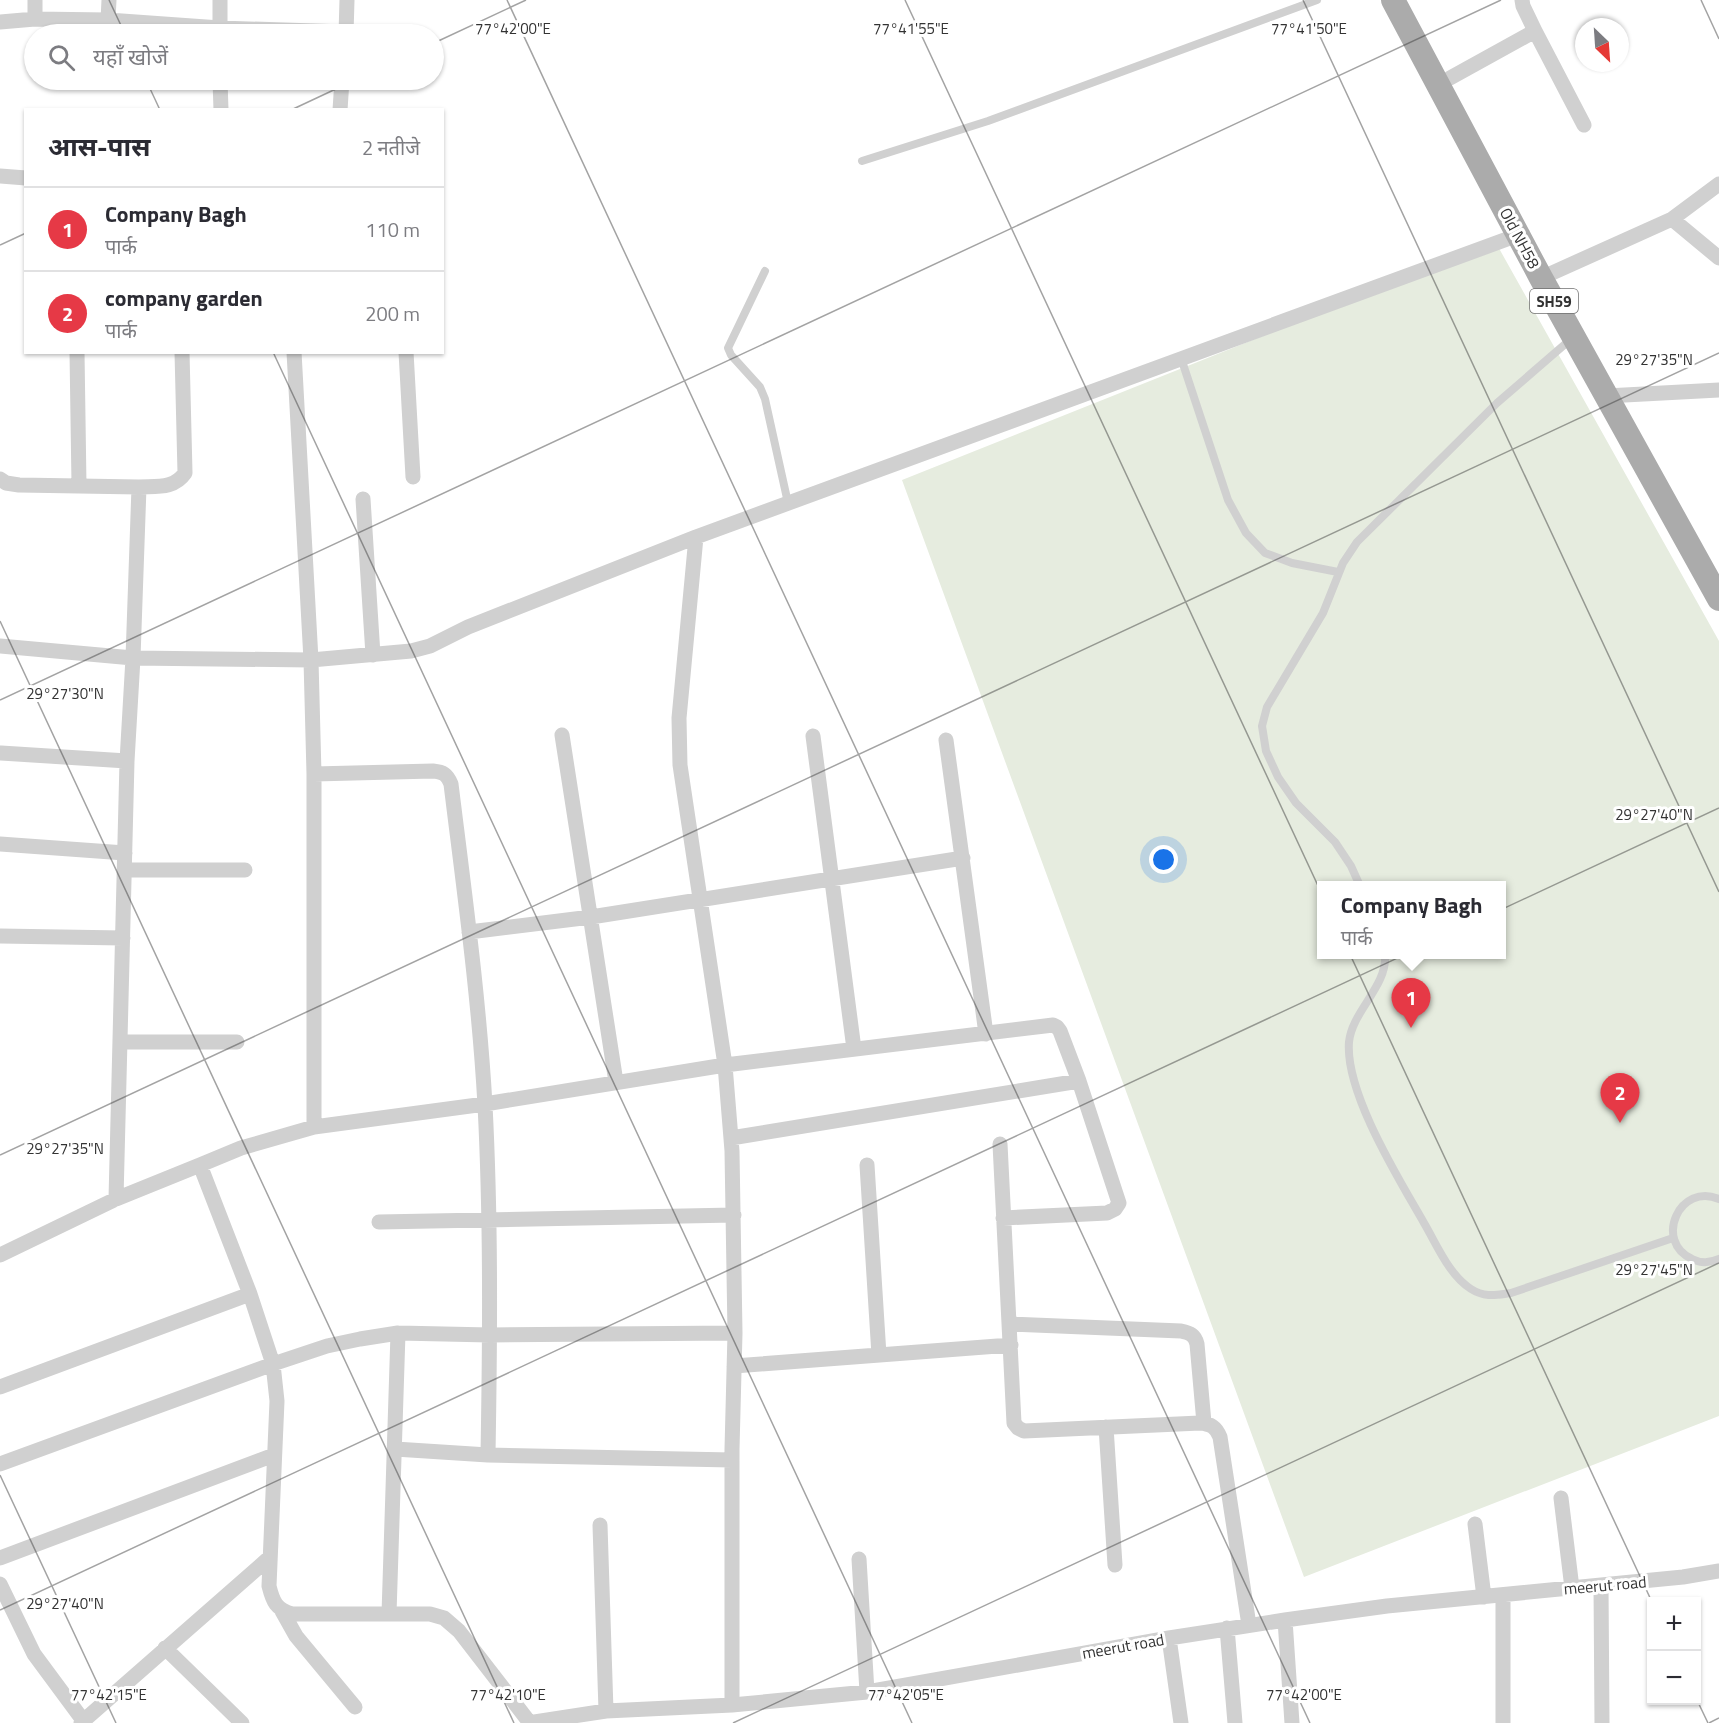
<!DOCTYPE html>
<html lang="hi">
<head>
<meta charset="utf-8">
<style>
	body { margin:0; font-family:"Titillium Web","Noto Sans Devanagari",sans-serif; background:#f2f2f3; color:#2b2b33 }
	.controls { position:absolute; right:18px; bottom:18px; display:grid; overflow:hidden; border-radius:0px; box-shadow:0 2px 4px #0004 }
	.controls button { width:54px; height:54px; display:grid; place-items:center; padding:0; border:0; border-bottom:2px solid #e1e1e2; background:#fff; color:#2b2b33; font:30px sans-serif }
	.compass { position:absolute; left:1575px; top:18px; width:54px; height:54px; border-radius:50%; background:#fff; box-shadow:0 2px 4px #0004; rotate:155deg }
	.you { position:absolute; left:1164px; top:860px; width:21px; height:21px; margin:-15px; border:4px solid #fff; border-radius:50%; background:#1a73e8; box-shadow:0 0 0 9px #1a73e833 }
	.badge { display:grid; place-items:center; width:39px; height:39px; border-radius:50%; background:#e63946; color:#fff; font-size:20px; font-weight:700 }
	.pin { position:absolute; translate:-50% -50px; filter:drop-shadow(0 2px 3px #0008) }
	.pin::after { content:''; position:absolute; top:32px; width:21px; height:18px; background:inherit; clip-path:polygon(0 0,100% 0,50% 100%) }
	.popup { position:absolute; left:1317px; top:881px; width:189px; height:78px; box-sizing:border-box; display:grid; place-content:center; border-radius:0px; background:#fff; filter:drop-shadow(0 2px 4px #0005); font-size:20px; white-space:nowrap; color:#7c7c81 }
	.popup b { font-size:22px; color:#2b2b33 }
	.popup::after { content:''; position:absolute; left:50%; top:100%; margin-left:-12px; border:12px solid transparent; border-top-color:#fff }
	.list { margin:0; padding:0; list-style:none }
	h2 { display:flex; justify-content:space-between; align-items:center; height:78px; margin:0; padding:0 24px; font-size:26px }
	h2 small { font-size:20px; font-weight:400; color:#7c7c81 }
	.list li { display:grid; grid-template-columns:39px 1fr auto; gap:18px; align-items:center; box-sizing:border-box; height:84px; padding:0 24px; border-top:2px solid #e1e1e2 }
	.list b { display:block; font-size:22px; white-space:nowrap }
	.list p { margin:0; font-size:20px; white-space:nowrap; color:#7c7c81 }
	.list em { font-size:20px; font-style:normal; color:#7c7c81 }
	.icon { flex:none; width:33px; height:33px; fill:none; stroke:currentColor; stroke-width:2; stroke-linecap:round; stroke-linejoin:round }
	.map { position:relative; flex:none; width:1719px; height:1723px; overflow:hidden }
	.search { position:absolute; background:#fff; box-shadow:0 2px 4px #0004; left:24px; top:24px; width:420px; height:66px; display:flex; align-items:center; gap:15px; box-sizing:border-box; padding:0 21px; border-radius:33px; color:#7c7c81; font-size:22px }
	.panel { position:absolute; background:#fff; box-shadow:0 2px 4px #0004; left:24px; top:108px; width:420px; height:246px; border-radius:0px }
	.map>svg:first-child { display:block }
	.green { fill:#e6ecdf; fill-rule:evenodd }
	.lines { fill:none; stroke-linecap:round; stroke-linejoin:round }
	.lane { stroke:#d0d0d0; stroke-width:8 }
	.street { stroke:#d0d0d0; stroke-width:15 }
	.primary { stroke:#ababab; stroke-width:24 }
	.ticks { fill:none; stroke:#333; stroke-width:1.5; stroke-opacity:0.45 }
	.labels { text-anchor:middle; dominant-baseline:central; stroke-width:6; stroke-linejoin:round; paint-order:stroke }
	.shield { fill:#fff; stroke:#707070; stroke-width:1.5 }
	.shield-label { font-size:15px; font-weight:bold; fill:#333 }
	.street-label { font-size:16px; fill:#333; stroke:#fff }
	.ticks-label { font-size:15px; text-anchor:middle; fill:#333; stroke:#fff; stroke-width:6; stroke-linejoin:round; paint-order:stroke }
</style>
</head>
<body>
<div class="map">
<svg width="1719" height="1723" viewBox="0 0 1719 1723">
	<rect width="100%" height="100%" fill="#fff"/>
	<path class="green" d="M1496,243l223,398v775l-415,161 -402,-1097zM1321,886h180v68h-180z"/>
	<g class="lines">
		<path class="lane" d="M862,161l126,-40 329,-121
			M765,271l-37,77 3,7 29,32 5,12 23,104
			M1181,358l47,142 18,33 19,20 27,10 46,9
			M1360,886l-9,-20 -16,-24 -39,-39 -18,-26 -12,-26 -4,-25 5,-19 56,-94 20,-50 14,-21 140,-139 74,-64
			M1385,954c3,32 -33,57 -36,88 -4,51 50,137 75,181 13,22 25,52 47,66 14,9 25,6 40,4l162,-55
			M1719,1199c-39,-17 -66,42 -27,60 8,4 18,4 27,0"/>
		<path class="street" d="M35,0v19l73,1 112,8 126,4
			M220,0v34
			M108,20l1,-20
			M0,22l35,-3
			M1535,31l49,94
			M346,34l1,-34
			M1450,78l85,-47 -12,-25 -1,-6
			M220,80l1,30
			M340,110l2,-30
			M0,176l26,2
			M1672,219l47,-35
			M1541,278l131,-59 47,39
			M77,352l2,133
			M294,352l17,308 3,114v353
			M406,352l7,125
			M1606,396l113,-6
			M0,479l6,4 13,2 120,2 -6,171 -6,103 -11,438
			M139,487c18,-1 35,2 46,-14l-3,-121
			M363,499l10,156
			M696,537l-17,181 1,47 45,300 7,86 3,182 -3,116v256
			M0,646l133,12 178,2 100,-9 19,-5 38,-19 228,-90 822,-302
			M562,735l54,347
			M813,736l41,313
			M946,740l40,294
			M1,753l126,8
			M314,774l119,-3c10,1 14,3 18,13 13,106 28,213 34,321 6,116 5,233 3,350l244,5
			M0,844l125,9
			M124,870h121
			M469,932l122,-15 372,-59
			M0,936l123,2
			M120,1042h117
			M731,1138l348,-57
			M1000,1144l14,279 4,5 6,3 176,-8c11,1 16,4 20,14l29,188
			M200,1165l50,129 23,70 4,37 -8,185c4,16 7,23 23,28h138l14,4 15,13 71,92
			M867,1165l12,190
			M379,1222l355,-7
			M0,1255l116,-56 84,-34 41,-17 73,-21 171,-23 240,-39 328,-40 4,2 3,4 19,50 40,122 -4,6 -8,4 -104,5
			M1009,1324l172,7c9,2 14,4 16,13l7,79
			M734,1366l277,-21
			M0,1387l250,-93
			M1106,1427l9,138
			M395,1449l93,6
			M0,1464l273,-100 54,-18 33,-7 38,-6 92,2 245,-2
			M1561,1498l11,90
			M1475,1524l9,73
			M600,1525l6,186
			M0,1558l274,-103
			M859,1559l8,133
			M0,1584l34,70 51,69
			M1601,1585l1,138
			M1503,1595v128
			M282,1611l14,25 59,71
			M389,1614l9,-281
			M1285,1620l7,103
			M1227,1628l8,95
			M1169,1638l12,85
			M165,1648l77,75
			M81,1723l188,-165
			M528,1723l78,-12 126,-6 135,-13 302,-54 116,-18 102,-14 296,-29 36,-6"/>
		<path class="primary" d="M1393,0l148,278 178,321"/>
	</g>
	<path class="ticks" d="M109,0l16,34M507,0l803,1723M905,0l747,1602M1303,0l416,892M1701,0l18,39M434,43l92,-43M146,80l14,30M291,110l64,-30M0,245l26,-12M273,352l639,1371M0,621l514,1102M0,700l1501,-700M0,1155l1719,-802M0,1475l116,248M0,1610l1719,-802M1696,1698l12,25M733,1723l986,-460M1709,1723l10,-5"/>
	<g class="labels">
		<rect class="shield" x="1530" y="289" width="48" height="24" rx="4.5"/>
		<g class="shield-label">
			<text x="1554" y="301">SH59</text>
		</g>
		<g class="street-label">
			<text transform="translate(1520 238) rotate(62)">Old NH58</text>
			<text transform="translate(1605 1585) rotate(-5)">meerut road</text>
			<text transform="translate(1123 1646) rotate(-10)">meerut road</text>
		</g>
	</g>
	<g class="ticks-label">
		<text x="513" y="34">77°42'00"E</text>
		<text x="911" y="34">77°41'55"E</text>
		<text x="1309" y="34">77°41'50"E</text>
		<text x="1654" y="365">29°27'35"N</text>
		<text x="65" y="699">29°27'30"N</text>
		<text x="1654" y="820">29°27'40"N</text>
		<text x="65" y="1154">29°27'35"N</text>
		<text x="1654" y="1275">29°27'45"N</text>
		<text x="65" y="1609">29°27'40"N</text>
		<text x="109" y="1700">77°42'15"E</text>
		<text x="508" y="1700">77°42'10"E</text>
		<text x="906" y="1700">77°42'05"E</text>
		<text x="1304" y="1700">77°42'00"E</text>
	</g>
</svg>
<div class="controls">
<button>+</button>
<button>−</button>
</div>
<svg class="compass" viewBox="-18 -18 36 36"><path d="M0-13l5 13h-10z" fill="#e53935"/><path d="M0 13l5-13h-10z" fill="#7c7c81"/></svg>
<div class="you"></div>
<div class="pin badge" style="left:1411px;top:1028px">1</div>
<div class="popup"><b>Company Bagh</b>पार्क</div>
<div class="pin badge" style="left:1620px;top:1123px">2</div>
<div class="search"><svg class="icon" aria-label="search" viewBox="0 0 24 24"><circle cx="10" cy="10" r="6"/><path d="M15 15l6 6"/></svg>यहाँ खोजें</div>
<section class="panel">
<h2>आस-पास<small>2 नतीजे</small></h2>
<ul class="list">
<li><span class="badge">1</span><div><b>Company Bagh</b><p>पार्क</p></div><em>110 m</em></li>
<li><span class="badge">2</span><div><b>company garden</b><p>पार्क</p></div><em>200 m</em></li>
</ul>
</section>
</div>
</body>
</html>
